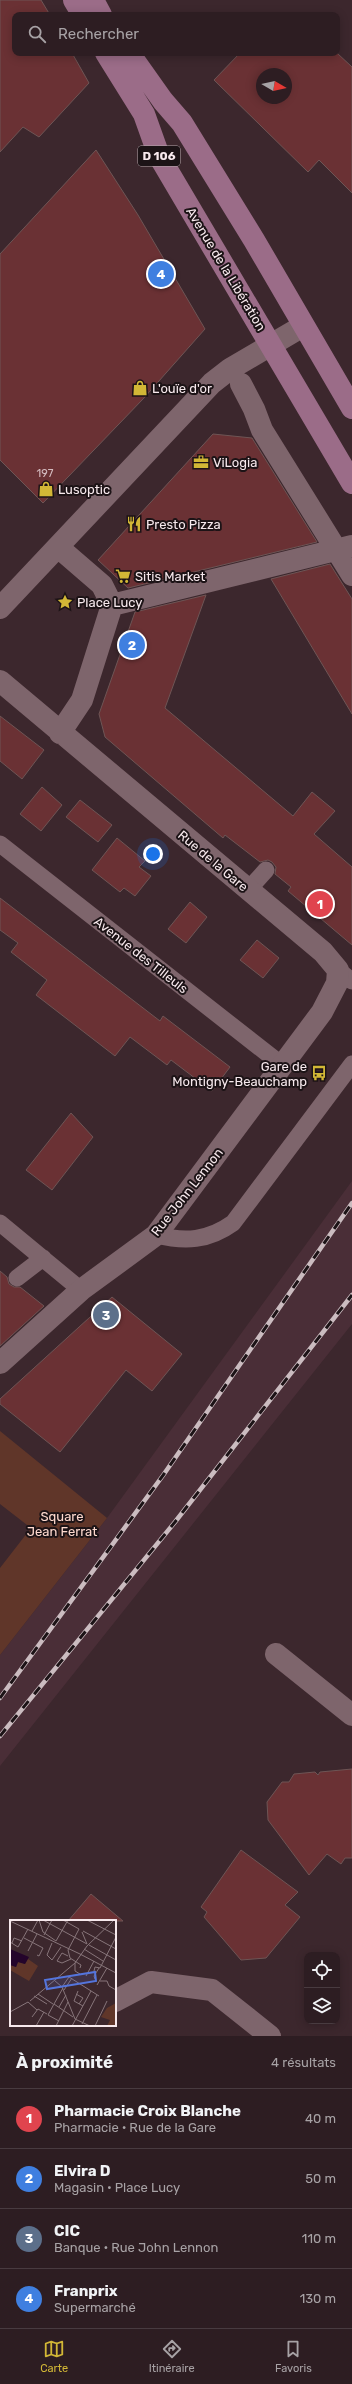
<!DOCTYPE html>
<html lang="fr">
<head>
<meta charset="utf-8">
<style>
	body { margin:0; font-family:Rubik,sans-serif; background:#35262a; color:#f1f3f6 }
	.controls { position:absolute; right:12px; bottom:12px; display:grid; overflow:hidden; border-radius:8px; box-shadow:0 2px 10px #0003 }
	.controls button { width:36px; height:36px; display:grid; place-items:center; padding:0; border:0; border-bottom:1px solid #483b40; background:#2d1d22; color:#f1f3f6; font:20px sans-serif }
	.compass { position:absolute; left:256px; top:68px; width:36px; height:36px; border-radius:50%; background:#2d1d22; box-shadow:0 2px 10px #0003; rotate:99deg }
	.you { position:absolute; left:153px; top:854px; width:14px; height:14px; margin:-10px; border:3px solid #fff; border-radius:50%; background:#1a73e8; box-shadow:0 0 0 6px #1a73e833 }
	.badge { display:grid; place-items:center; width:26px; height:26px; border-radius:50%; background:#d2b736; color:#fff; font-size:13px; font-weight:700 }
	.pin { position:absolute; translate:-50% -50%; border:2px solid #fff; box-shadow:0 1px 4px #0006 }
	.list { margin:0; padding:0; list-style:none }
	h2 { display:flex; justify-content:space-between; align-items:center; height:52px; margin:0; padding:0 16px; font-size:17px }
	h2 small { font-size:13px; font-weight:400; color:#a7a2a5 }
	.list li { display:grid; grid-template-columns:26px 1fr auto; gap:12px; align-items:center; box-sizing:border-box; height:60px; padding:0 16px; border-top:1px solid #483b40 }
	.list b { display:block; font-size:15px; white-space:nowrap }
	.list p { margin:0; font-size:13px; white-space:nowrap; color:#a7a2a5 }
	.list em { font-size:13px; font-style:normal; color:#a7a2a5 }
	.icon { flex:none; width:22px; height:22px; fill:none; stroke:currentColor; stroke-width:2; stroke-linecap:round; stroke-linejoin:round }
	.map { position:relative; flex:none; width:352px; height:2036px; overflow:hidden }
	.search { position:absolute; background:#2d1d22; box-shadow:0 2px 10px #0003; left:12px; right:12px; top:12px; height:44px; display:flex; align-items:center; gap:10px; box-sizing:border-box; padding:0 14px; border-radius:8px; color:#a7a2a5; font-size:15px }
	.sheet { height:292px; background:#2d1d22 }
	nav { display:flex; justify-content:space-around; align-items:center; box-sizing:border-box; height:56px; border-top:1px solid #483b40; background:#2d1d22; font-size:11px; color:#a7a2a5 }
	nav a { display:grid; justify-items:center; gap:2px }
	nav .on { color:#d2b736 }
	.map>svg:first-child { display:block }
	.built { fill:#4a2e37 }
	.green { fill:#603629 }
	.building { fill:#6a3134; stroke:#6e5555; fill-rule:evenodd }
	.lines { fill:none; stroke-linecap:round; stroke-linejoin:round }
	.lane { stroke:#7e656c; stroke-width:17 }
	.street { stroke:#7e656c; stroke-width:22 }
	.primary { stroke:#9b6c88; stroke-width:22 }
	.rail-casing { stroke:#cbbcc0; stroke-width:4.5 }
	.rail { stroke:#1c1316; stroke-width:3; stroke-dasharray:9; stroke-linecap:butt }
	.labels { text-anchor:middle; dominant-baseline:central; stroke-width:4; stroke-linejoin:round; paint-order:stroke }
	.number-label { font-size:11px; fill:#d4bbbf }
	.shield { fill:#1c1316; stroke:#b5a9ac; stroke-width:1 }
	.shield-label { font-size:12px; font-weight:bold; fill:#f7e9ed }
	.street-label { font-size:13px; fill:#f7e9ed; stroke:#1c1316 }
	.poi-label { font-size:13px; fill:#f7e9ed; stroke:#1c1316; text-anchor:start }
	.park-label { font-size:13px; fill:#fed9ce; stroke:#1c1316 }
	.inset-road { fill:none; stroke:#87757a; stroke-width:1 }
	.view { fill:#5475dd; fill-opacity:0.15; stroke:#5475dd; stroke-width:2 }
	.inset-edge { fill:none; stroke:#f7e9ed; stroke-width:2 }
</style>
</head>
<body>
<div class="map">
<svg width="352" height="2036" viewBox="0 0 352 2036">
	<rect width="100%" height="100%" fill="#3c272d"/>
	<path class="built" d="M352,1181v143l-352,442v-111l107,-137z"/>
	<path class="green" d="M0,1431l107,87 -107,137v-87l31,-40 -31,-24z"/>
	<path class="building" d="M0,0h41l9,15h-35v38h57l17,30 -50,54 -16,-10 -23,25z
		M240,53h97l15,14v126l-33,-33 -11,12 -94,-92zM262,74h24v24h-24z
		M96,150l42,65 67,114 -62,70 -100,104 -43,-43v-206z
		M213,434l39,4 65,104 -189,46 -30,-28z
		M330,564l22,35v115l-81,-135z
		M206,595l-41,113 128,108 19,-24 23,19 -21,23 38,33v78l-64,-54 3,-4 -16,-13 1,-7 -4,-5 -4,-2 -8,2 -35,-27 -2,3 -118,-101 -6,-23 36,-102z
		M0,716l44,34 -22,29 -22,-18z
		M42,787l20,18 -21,26 -21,-17z
		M80,800l32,25 -14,17 -32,-25z
		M117,838l28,23 -6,6 12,9 -16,20 -11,-8 -4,4 -28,-22z
		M0,898l160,123 3,-5 67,51 -18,24 -41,-31 -4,5 -37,-28 -15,19 -79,-61 11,-15 -36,-28 7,-9 -18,-13z
		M190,902l17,15 -21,26 -18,-14z
		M257,940l22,18 -16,20 -23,-18z
		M71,1113l22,24 -41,53 -26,-20z
		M0,1271l7,6 2,7 5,3h6l24,19 -44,40z
		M112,1297l70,57 -30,37 -26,-21 -66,82 -60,-48v-5z
		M352,1769v89h-7l-4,6 -14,-10 -18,21 -41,-55 -1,-18 15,-20h7l5,-8 21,-2 3,3 2,-3z
		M241,1850l57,42 -13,13 15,12 -34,41 -25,2 -37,-43 3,-5 -6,-5z
		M91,1894l32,27h-55z"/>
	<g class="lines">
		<path class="lane" d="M0,844l282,221
			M248,890l18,-20
			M338,970l14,11
			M0,1223l81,67
			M156,1235c29,7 52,6 77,-12l119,-159
			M17,1278l26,-20"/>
		<path class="street" d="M241,384l13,25 8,21 90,145
			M58,547l44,38 10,20 -30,95 -22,33
			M112,605l240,-59
			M0,608l212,-225 18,-14 73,-43
			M0,681l323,271 15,18 -1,13 -15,29 -166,223 -75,55 -81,73
			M276,1654l76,61
			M115,2001l36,-19 61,8 58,46"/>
		<path class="primary" d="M74,0l9,15
			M93,0l8,15
			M106,53l38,61 15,42 193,327
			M129,53l34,48 19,22 72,117 98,168"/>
		<g class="rail-casing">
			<path id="rail" d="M0,1698l164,-224 188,-271
				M0,1736l175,-214 177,-227"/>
		</g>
		<use href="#rail" class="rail"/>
	</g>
	<defs>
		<g id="shop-bare" transform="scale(1.2)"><path d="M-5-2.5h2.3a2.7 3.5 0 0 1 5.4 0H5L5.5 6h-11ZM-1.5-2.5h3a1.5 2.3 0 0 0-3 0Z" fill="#d2b736" stroke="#1c1316" stroke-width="2.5" paint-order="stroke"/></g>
		<g id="office-bare" transform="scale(1.2)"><path d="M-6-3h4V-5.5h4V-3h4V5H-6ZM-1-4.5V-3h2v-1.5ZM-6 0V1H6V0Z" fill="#d2b736" stroke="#1c1316" stroke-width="2.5" paint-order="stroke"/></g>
		<g id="restaurant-bare" transform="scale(1.2)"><path d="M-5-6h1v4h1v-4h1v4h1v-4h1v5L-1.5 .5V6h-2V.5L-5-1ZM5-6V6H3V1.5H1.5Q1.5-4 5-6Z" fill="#d2b736" stroke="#1c1316" stroke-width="2.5" paint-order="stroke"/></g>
		<g id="supermarket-bare" transform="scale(1.2)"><path d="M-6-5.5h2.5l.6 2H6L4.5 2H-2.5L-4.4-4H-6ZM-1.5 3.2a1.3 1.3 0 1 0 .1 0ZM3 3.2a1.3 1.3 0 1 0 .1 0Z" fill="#d2b736" stroke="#1c1316" stroke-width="2.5" paint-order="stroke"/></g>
		<g id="sight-bare" transform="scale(1.2)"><path d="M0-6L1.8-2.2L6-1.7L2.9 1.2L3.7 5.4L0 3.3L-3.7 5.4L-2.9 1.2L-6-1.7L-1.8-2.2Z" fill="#d2b736" stroke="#1c1316" stroke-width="2.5" paint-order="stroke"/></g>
		<g id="bus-bare" transform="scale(1.2)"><path d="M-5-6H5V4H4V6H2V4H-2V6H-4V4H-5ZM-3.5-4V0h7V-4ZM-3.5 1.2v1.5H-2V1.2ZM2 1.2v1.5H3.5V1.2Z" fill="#d2b736" stroke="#1c1316" stroke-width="2.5" paint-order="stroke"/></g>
	</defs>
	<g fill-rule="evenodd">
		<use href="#shop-bare" x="140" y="388"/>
		<use href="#office-bare" x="201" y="462"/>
		<use href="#shop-bare" x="46" y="489"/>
		<use href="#restaurant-bare" x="134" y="524"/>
		<use href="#supermarket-bare" x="123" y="576"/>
		<use href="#sight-bare" x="65" y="602"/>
		<use href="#bus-bare" x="319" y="1073"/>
	</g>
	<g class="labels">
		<g class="number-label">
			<text x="45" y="473">197</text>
		</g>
		<rect class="shield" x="138" y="146" width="42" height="20" rx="3"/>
		<g class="shield-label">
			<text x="159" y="156">D 106</text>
		</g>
		<g class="street-label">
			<text transform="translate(226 269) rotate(59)">Avenue de la Libération</text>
			<text transform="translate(213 861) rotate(40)">Rue de la Gare</text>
			<text transform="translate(141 955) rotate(38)">Avenue des Tilleuls</text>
			<text transform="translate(187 1192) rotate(-52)">Rue John Lennon</text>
		</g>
		<g class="poi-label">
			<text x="152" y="388">L'ouïe d'or</text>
			<text x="213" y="462">ViLogia</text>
			<text x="58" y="489">Lusoptic</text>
			<text x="146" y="524">Presto Pizza</text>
			<text x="135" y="576">Sitis Market</text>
			<text x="77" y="602">Place Lucy</text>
			<text x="307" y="1066" text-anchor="end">Gare de<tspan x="307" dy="15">Montigny-Beauchamp</tspan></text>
		</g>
		<g class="park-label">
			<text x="62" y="1516">Square<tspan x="62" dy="15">Jean Ferrat</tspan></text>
		</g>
	</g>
	<g transform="translate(10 1920)">
		<rect width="106" height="106" fill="#3c272d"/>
		<path d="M18,39l10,7 -9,15 -19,-11v-5l6,2 2,-5 7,2zM106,83v23h-9l3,-6 -9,-3 6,-9z" fill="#603629"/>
		<path d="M0,29l19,8 -4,7 -7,-2 -2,5 -6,-2z" fill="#24042b"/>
		<path class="inset-road" d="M29,0l4,12 13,9M33,0l44,24M53,0l16,9M77,0l29,15M0,1l70,33M69,9l-11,21 2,8 11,7 -1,3M22,11l6,-11M73,11l33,18M72,12l5,12M34,15l8,-15M14,18l19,10 -4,8 -2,-1M46,21l12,-21M0,22l8,5 10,-18M2,23l2,-5 8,3M42,23l-5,12 5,5 9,-13M79,25l27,15M74,29l19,12M18,31l9,-17M70,34l36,19M58,36l-6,-3 -5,8 5,2 9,-4M65,43v8l5,3M84,51l1,-4 5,1 16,-31M76,56l8,-15M59,57l30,19M85,59l-1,-3 5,-8M44,60l8,7 13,32M90,61h7l2,5 7,4M87,65l10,-17M52,67l7,-10M53,68l-9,16 19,13M54,70l8,-12M68,71l-4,10 9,5M28,74l15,10M66,74l7,4 -4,6M24,76l13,8M20,81l45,-38 12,-17 27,-26M18,82l9,8M44,84l-6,11 11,6M49,87l7,-12M0,92l18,-10M22,97l6,-8 9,5M65,99l15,7M72,104l15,-29M26,106l8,-14M46,106l12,-24M62,106l19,-35M85,106l12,-25"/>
		<path class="view" d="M85,52l1,9 -49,8 -2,-9z"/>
		<rect width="106" height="106" class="inset-edge"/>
	</g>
</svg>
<div class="controls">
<button><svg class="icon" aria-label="locate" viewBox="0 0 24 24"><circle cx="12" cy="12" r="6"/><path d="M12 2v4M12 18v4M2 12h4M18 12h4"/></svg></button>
<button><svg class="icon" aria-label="layers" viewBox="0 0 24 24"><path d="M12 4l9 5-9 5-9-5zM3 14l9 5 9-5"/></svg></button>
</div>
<svg class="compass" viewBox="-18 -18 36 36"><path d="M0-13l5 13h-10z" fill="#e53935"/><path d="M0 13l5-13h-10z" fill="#a7a2a5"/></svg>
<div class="you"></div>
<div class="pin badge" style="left:320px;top:904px;background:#e0444e">1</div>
<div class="pin badge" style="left:132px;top:645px;background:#3f7fe0">2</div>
<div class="pin badge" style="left:106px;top:1315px;background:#5c6f8a">3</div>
<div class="pin badge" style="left:161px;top:274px;background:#3f7fe0">4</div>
<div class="search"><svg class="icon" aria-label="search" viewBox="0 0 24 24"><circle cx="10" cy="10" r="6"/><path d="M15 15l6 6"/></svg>Rechercher</div>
</div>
<section class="sheet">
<h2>À proximité<small>4 résultats</small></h2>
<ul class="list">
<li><span class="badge" style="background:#e0444e">1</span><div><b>Pharmacie Croix Blanche</b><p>Pharmacie · Rue de la Gare</p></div><em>40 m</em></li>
<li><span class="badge" style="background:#3f7fe0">2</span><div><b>Elvira D</b><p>Magasin · Place Lucy</p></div><em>50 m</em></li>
<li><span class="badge" style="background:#5c6f8a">3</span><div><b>CIC</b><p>Banque · Rue John Lennon</p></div><em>110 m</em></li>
<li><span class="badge" style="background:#3f7fe0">4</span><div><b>Franprix</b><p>Supermarché</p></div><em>130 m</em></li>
</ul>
</section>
<nav>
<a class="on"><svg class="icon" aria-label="map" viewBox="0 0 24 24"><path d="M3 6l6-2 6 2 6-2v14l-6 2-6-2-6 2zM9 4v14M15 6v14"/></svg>Carte</a>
<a><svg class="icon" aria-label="directions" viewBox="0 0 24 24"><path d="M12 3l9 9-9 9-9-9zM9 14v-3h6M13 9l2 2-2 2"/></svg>Itinéraire</a>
<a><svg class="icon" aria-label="saved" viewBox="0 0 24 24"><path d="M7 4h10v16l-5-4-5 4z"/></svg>Favoris</a>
</nav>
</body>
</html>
